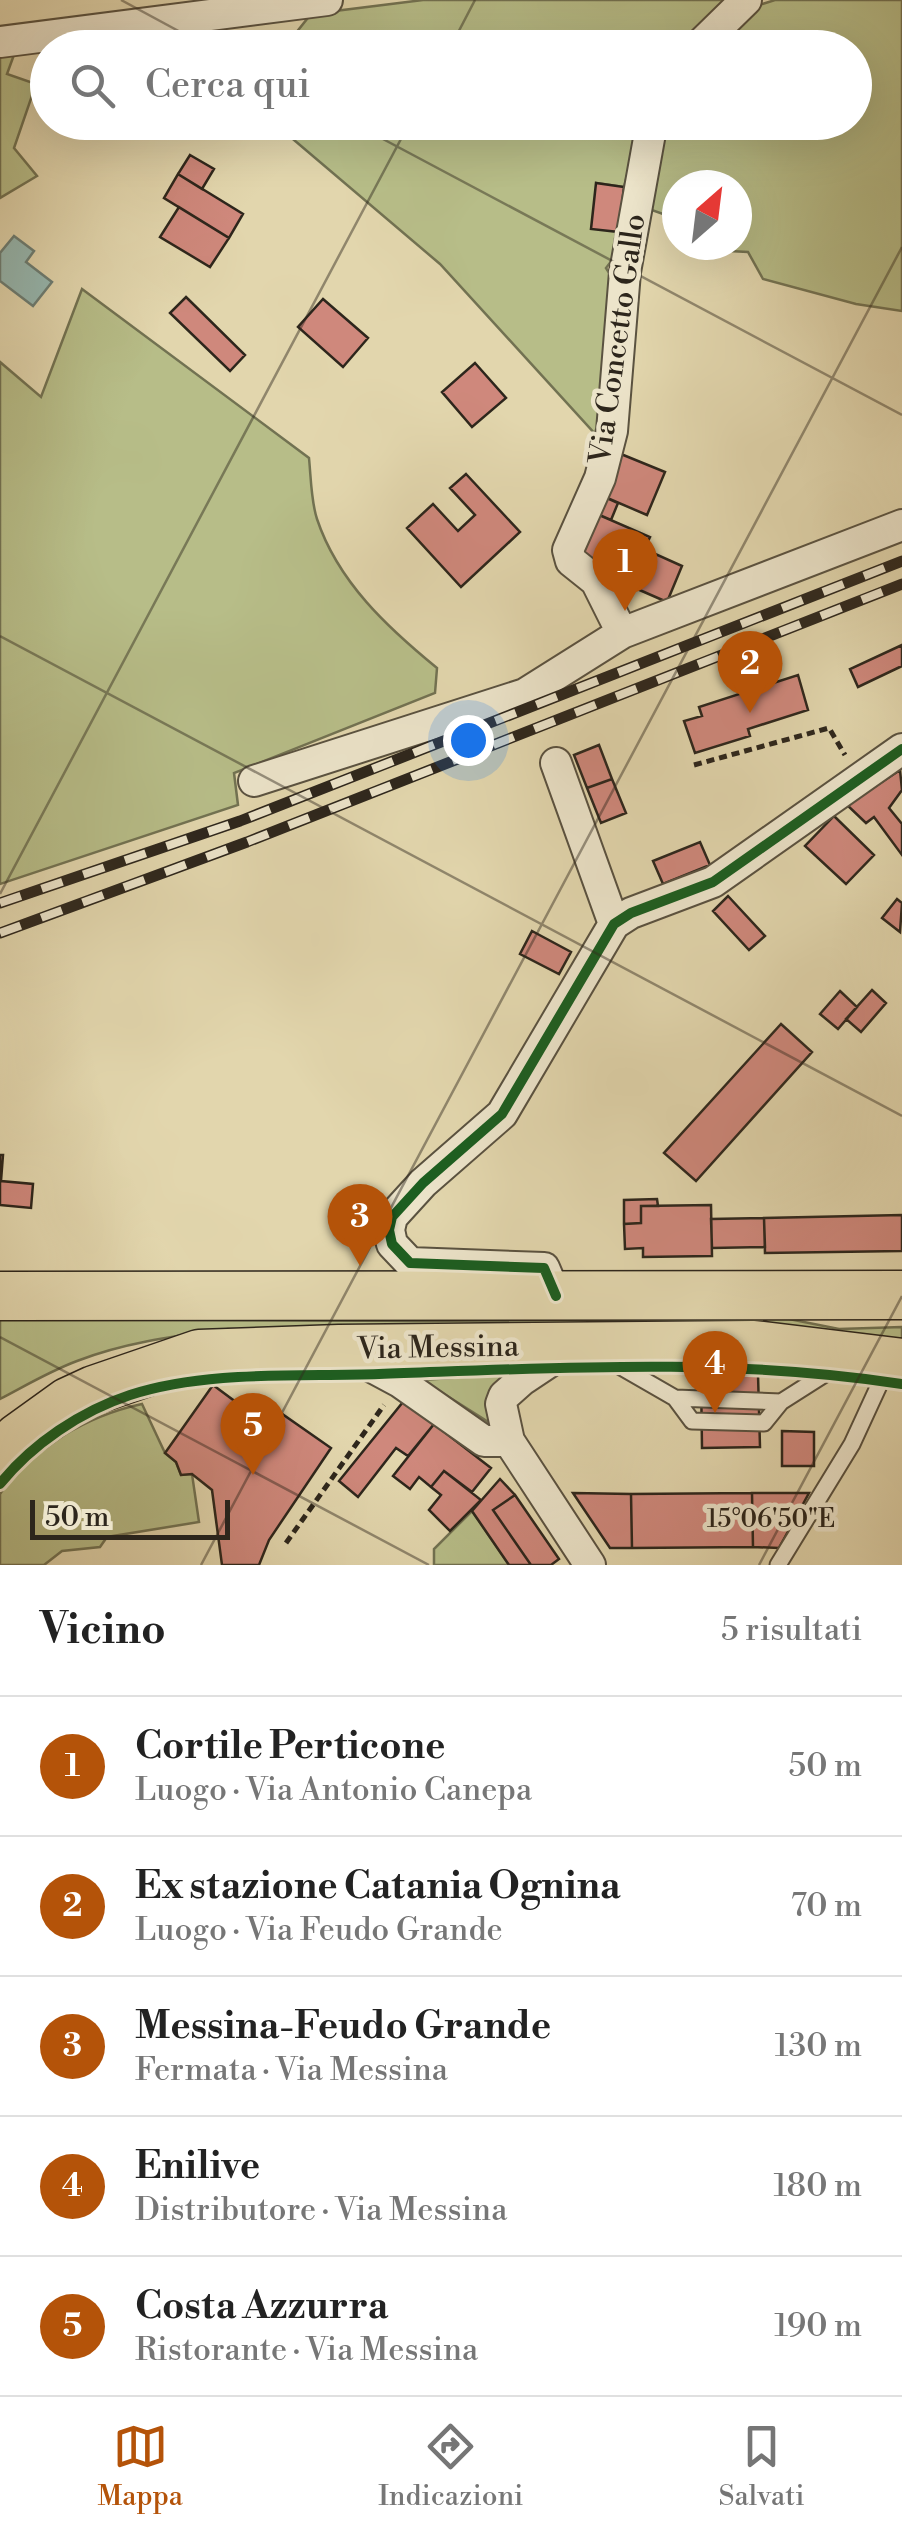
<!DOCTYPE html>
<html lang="it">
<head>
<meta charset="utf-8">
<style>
	body { margin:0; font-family:"Libre Bodoni",serif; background:#f2f2f2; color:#222 }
	.compass { position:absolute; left:662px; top:170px; width:90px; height:90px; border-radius:50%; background:#fff; box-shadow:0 10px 40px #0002; rotate:28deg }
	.scale { position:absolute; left:30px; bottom:25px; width:200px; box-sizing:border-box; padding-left:10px; border:5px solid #2d261c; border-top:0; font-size:28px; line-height:35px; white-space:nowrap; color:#2d261c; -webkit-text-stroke:8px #ece4ca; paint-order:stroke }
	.you { position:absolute; left:468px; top:740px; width:35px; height:35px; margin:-25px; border:8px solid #fff; border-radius:50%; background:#1a73e8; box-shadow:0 0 0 15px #1a73e833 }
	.badge { display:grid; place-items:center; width:65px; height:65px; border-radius:50%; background:#b45309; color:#fff; font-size:32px; font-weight:700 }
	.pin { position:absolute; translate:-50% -82px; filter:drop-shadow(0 2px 5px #0008) }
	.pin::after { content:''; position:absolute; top:52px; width:35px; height:30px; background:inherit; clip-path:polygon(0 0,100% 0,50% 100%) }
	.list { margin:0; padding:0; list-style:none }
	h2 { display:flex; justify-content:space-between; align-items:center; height:130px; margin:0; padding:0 40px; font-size:42px }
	h2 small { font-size:32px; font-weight:400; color:#767676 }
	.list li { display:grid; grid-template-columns:65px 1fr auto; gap:30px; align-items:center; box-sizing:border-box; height:140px; padding:0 40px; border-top:2px solid #e0e0e0 }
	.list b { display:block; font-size:38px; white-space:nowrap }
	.list p { margin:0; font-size:32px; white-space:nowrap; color:#767676 }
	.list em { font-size:32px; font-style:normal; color:#767676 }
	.icon { flex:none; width:55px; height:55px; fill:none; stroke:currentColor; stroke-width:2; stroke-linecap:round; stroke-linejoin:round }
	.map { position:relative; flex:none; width:902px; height:1565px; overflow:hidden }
	.search { position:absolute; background:#fff; box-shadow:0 10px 40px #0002; left:30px; right:30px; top:30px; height:110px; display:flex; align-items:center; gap:25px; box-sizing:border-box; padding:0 35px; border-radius:55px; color:#767676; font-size:38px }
	.sheet { height:830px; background:#fff }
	nav { display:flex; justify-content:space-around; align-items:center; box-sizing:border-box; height:140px; border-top:2px solid #e0e0e0; background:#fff; font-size:28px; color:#767676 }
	nav a { display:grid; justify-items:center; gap:5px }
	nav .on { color:#b45309 }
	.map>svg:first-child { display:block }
	.green { fill:#b7bd88; stroke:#727252; stroke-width:2.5 }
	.water { fill:#96b8b1; stroke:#6c7e75; stroke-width:2.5 }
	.building { fill:#cf887c; stroke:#2d261c; stroke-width:2.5 }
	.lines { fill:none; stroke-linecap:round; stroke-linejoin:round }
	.service-casing { stroke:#5a5240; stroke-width:19 }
	.minor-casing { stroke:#5a5240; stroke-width:34 }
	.primary-casing { stroke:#2d261c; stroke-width:51 }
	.path { stroke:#2d261c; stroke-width:5; stroke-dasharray:8 5; stroke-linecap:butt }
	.service { stroke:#ece4ca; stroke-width:15 }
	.minor { stroke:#ece4ca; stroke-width:30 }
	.primary { stroke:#e2d6ad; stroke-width:48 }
	.rail-casing { stroke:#2d261c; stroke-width:11 }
	.rail { stroke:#ece4ca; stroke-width:8; stroke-dasharray:22; stroke-linecap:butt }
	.cycleway-casing { stroke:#ece4ca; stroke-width:16 }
	.cycleway { stroke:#1b5e20; stroke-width:10 }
	.ticks { fill:none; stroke:#2d261c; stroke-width:2.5; stroke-opacity:0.45 }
	.labels { text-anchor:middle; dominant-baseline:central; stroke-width:9; stroke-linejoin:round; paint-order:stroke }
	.street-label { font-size:30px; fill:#2d261c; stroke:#ece4ca }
	.ticks-label { font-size:25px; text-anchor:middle; fill:#2d261c; stroke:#ece4ca; stroke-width:9; stroke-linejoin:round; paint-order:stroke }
</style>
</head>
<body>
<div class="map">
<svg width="902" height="1565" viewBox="0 0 902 1565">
	<rect width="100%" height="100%" fill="#e2d6ad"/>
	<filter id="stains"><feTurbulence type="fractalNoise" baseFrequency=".002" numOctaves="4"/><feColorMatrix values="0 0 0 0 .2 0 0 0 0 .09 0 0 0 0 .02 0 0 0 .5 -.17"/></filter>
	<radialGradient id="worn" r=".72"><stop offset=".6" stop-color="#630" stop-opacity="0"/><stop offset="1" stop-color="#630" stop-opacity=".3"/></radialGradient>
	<path class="green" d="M423,0h305l-42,47 -402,1 27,-34z
		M775,0h127v311l-46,-7 -93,-25 -15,-27 -19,-1 -7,-6h15v-60h-60v34l-31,-11 17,-85 191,-1v-74l-141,-1 37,-39z
		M15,52l-8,22 29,10 -22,64 23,28 -37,22v-144z
		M274,123h367l-17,64 -27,-4c14,31 35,55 9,85l9,14 -17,155 -158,-173z
		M82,289l227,169c2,20 2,43 8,61 21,63 71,109 120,149l-2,25 -201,80 4,32 -238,79v-522l41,35z
		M754,1318l35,1 50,10 63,-2v20l-674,-18c-52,7 -102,13 -151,32 -27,10 -52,25 -77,38v-80l414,2z
		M509,1374l-19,49 -68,-43z
		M142,1404l23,49 11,9 5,13 11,-1 7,48 -92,15 -7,10 -38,4 -18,14h-44v-71c29,-46 90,-79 142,-90z
		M472,1511l37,54h-75v-16z"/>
	<path class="water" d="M14,236l20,15 -8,11 26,20 -19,24 -33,-25v-28z"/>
	<path class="building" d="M190,155l24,14 -12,20 -24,-15z
		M178,174l65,40 -14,24 -65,-40z
		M596,183l28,4 -5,45 -28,-3z
		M179,207l50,31 -19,29 -50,-30z
		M186,297l59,58 -15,16 -60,-58z
		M323,299l45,39 -25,29 -45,-40z
		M475,363l31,35 -34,29 -30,-35z
		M616,452l49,20 -18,43 -49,-21z
		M466,474l54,58 -59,55 -54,-59 26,-24 25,27 17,-16 -25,-27z
		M598,494l20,9 -7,17 -21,-9z
		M590,511l60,26 -6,12 38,17 -15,36 -32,-14 4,-9 -66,-28z
		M902,645v21l-44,21 -8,-18z
		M798,675l10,35 -60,19 2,7 -55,17 -11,-32 18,-5 -3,-9z
		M599,745l13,34 -25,9 -13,-33z
		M900,770l2,20 -13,18 13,16v31l-28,-38 -8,6 -19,-18z
		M612,779l14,34 -25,10 -14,-35z
		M834,816l40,39 -28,29 -41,-38z
		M700,842l10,23 -47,19 -10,-23z
		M728,896l37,40 -16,14 -36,-39z
		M897,899l5,4 -2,29 -18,-14z
		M532,931l39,21 -12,22 -39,-20z
		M872,990l14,13 -25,29 -15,-13z
		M840,991l17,16 -19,22 -18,-15z
		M781,1024l31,28 -116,129 -32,-28z
		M0,1155h3l-2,26 32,3 -2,24 -31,-3z
		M657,1199l1,7h-17v17l-17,1v-24z
		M711,1205l1,51 -69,1v-9l-18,1 -1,-25 17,-1v-17z
		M902,1215v36l-137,2 -1,-35z
		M764,1218l1,29 -53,1 -1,-29z
		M758,1374l2,73 -58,1 -1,-73z
		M213,1385l50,37 12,-13 56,39 -62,92 -10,25h-37l-10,-75 -20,-16 -11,1 -5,-13 -11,-9z
		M403,1402l31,22 -26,32 -12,-8 -38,49 -19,-16z
		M434,1424l57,44 -19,24 -28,-21 -13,16 -12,-10 -9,12 -17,-13z
		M782,1431l32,1v34h-32z
		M444,1471l37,29 -31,31 -21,-21 12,-15 -10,-8z
		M500,1479l15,16 -22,15 38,55h-22l-37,-54z
		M573,1493l58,1 1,54h-22z
		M752,1493l1,54 -121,1 -1,-54z
		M752,1493h57l-30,55 -26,-1z
		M515,1495l44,64 -8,6h-20l-38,-55z"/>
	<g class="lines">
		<g class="service-casing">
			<path id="service" d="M609,1360l66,38 106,4 55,-35
				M675,1398l17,23 72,2 17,-21
				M778,1565l74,-121 35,-76"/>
		</g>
		<g class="minor-casing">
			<path id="minor" d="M0,42l327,-42
				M697,48l49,-48
				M622,633l-26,-52 -25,-20 -3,-11 32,-72 12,-47 13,-159 27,-150
				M556,763l58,161
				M254,781l271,-87 97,-61 280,-108
				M556,1296l-12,-28 -134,-5 -18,-19 -3,-14 3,-13 31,-34 79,-69 112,-190 17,-11 82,-31 189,-133
				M567,1350l-45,30 -18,16 -3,8 8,37 81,124
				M346,1353l54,29 84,59h25"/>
		</g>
		<g class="primary-casing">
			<path id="primary" d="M0,1296l902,-1
				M0,1456l18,-18 50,-36 26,-12 105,-36 140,-5 415,-4 148,18"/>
		</g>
		<path class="path" d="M694,765l135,-37 16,27
			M286,1543l98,-138"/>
		<use href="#service" class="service"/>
		<use href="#minor" class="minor"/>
		<use href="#primary" class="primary"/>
		<g class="rail-casing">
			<path id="rail" d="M0,903l240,-82 662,-260
				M0,933l247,-91 655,-258"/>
		</g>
		<use href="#rail" class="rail"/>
		<g class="cycleway-casing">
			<path id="cycleway" d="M556,1296l-12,-28 -134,-5 -18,-19 -3,-14 3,-13 31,-34 79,-69 112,-190 17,-11 82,-31 189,-133
				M0,1484c32,-40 81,-73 130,-89 78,-25 168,-18 249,-21 174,-6 350,-17 523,10"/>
		</g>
		<use href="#cycleway" class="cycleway"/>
	</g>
	<path class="ticks" d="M121,0l89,48M450,48l25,-48M351,122l551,293M0,636l902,480M0,894l410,-772M0,1337l429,228M201,1565l701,-1318M759,1565l143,-269"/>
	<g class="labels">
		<g class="street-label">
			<text transform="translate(618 339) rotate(-82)">Via Concetto Gallo</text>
			<text transform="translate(438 1348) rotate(-1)">Via Messina</text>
		</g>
	</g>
	<g class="ticks-label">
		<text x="771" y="1527">15°06'50"E</text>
	</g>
	<rect width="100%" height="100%" filter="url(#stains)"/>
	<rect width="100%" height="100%" fill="url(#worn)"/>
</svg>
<svg class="compass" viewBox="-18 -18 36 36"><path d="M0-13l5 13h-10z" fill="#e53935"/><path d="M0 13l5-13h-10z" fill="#767676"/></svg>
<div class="scale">50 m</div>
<div class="you"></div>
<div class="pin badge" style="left:625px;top:611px">1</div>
<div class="pin badge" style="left:750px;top:713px">2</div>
<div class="pin badge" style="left:360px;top:1266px">3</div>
<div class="pin badge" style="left:715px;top:1413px">4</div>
<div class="pin badge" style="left:253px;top:1475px">5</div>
<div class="search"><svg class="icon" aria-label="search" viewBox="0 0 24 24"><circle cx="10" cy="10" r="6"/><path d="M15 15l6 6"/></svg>Cerca qui</div>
</div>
<section class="sheet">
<h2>Vicino<small>5 risultati</small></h2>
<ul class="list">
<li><span class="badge">1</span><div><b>Cortile Perticone</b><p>Luogo · Via Antonio Canepa</p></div><em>50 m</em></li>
<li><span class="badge">2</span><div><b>Ex stazione Catania Ognina</b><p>Luogo · Via Feudo Grande</p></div><em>70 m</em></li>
<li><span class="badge">3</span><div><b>Messina-Feudo Grande</b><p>Fermata · Via Messina</p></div><em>130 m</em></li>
<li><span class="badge">4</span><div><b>Enilive</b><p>Distributore · Via Messina</p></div><em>180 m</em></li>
<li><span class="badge">5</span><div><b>Costa Azzurra</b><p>Ristorante · Via Messina</p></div><em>190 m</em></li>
</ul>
</section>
<nav>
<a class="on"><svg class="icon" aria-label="map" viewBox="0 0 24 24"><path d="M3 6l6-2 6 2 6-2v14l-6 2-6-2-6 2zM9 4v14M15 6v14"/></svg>Mappa</a>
<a><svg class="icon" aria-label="directions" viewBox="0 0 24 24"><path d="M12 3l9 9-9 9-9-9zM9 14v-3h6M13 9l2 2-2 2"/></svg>Indicazioni</a>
<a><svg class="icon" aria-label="saved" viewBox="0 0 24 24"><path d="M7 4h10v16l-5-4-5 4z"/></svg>Salvati</a>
</nav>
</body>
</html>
